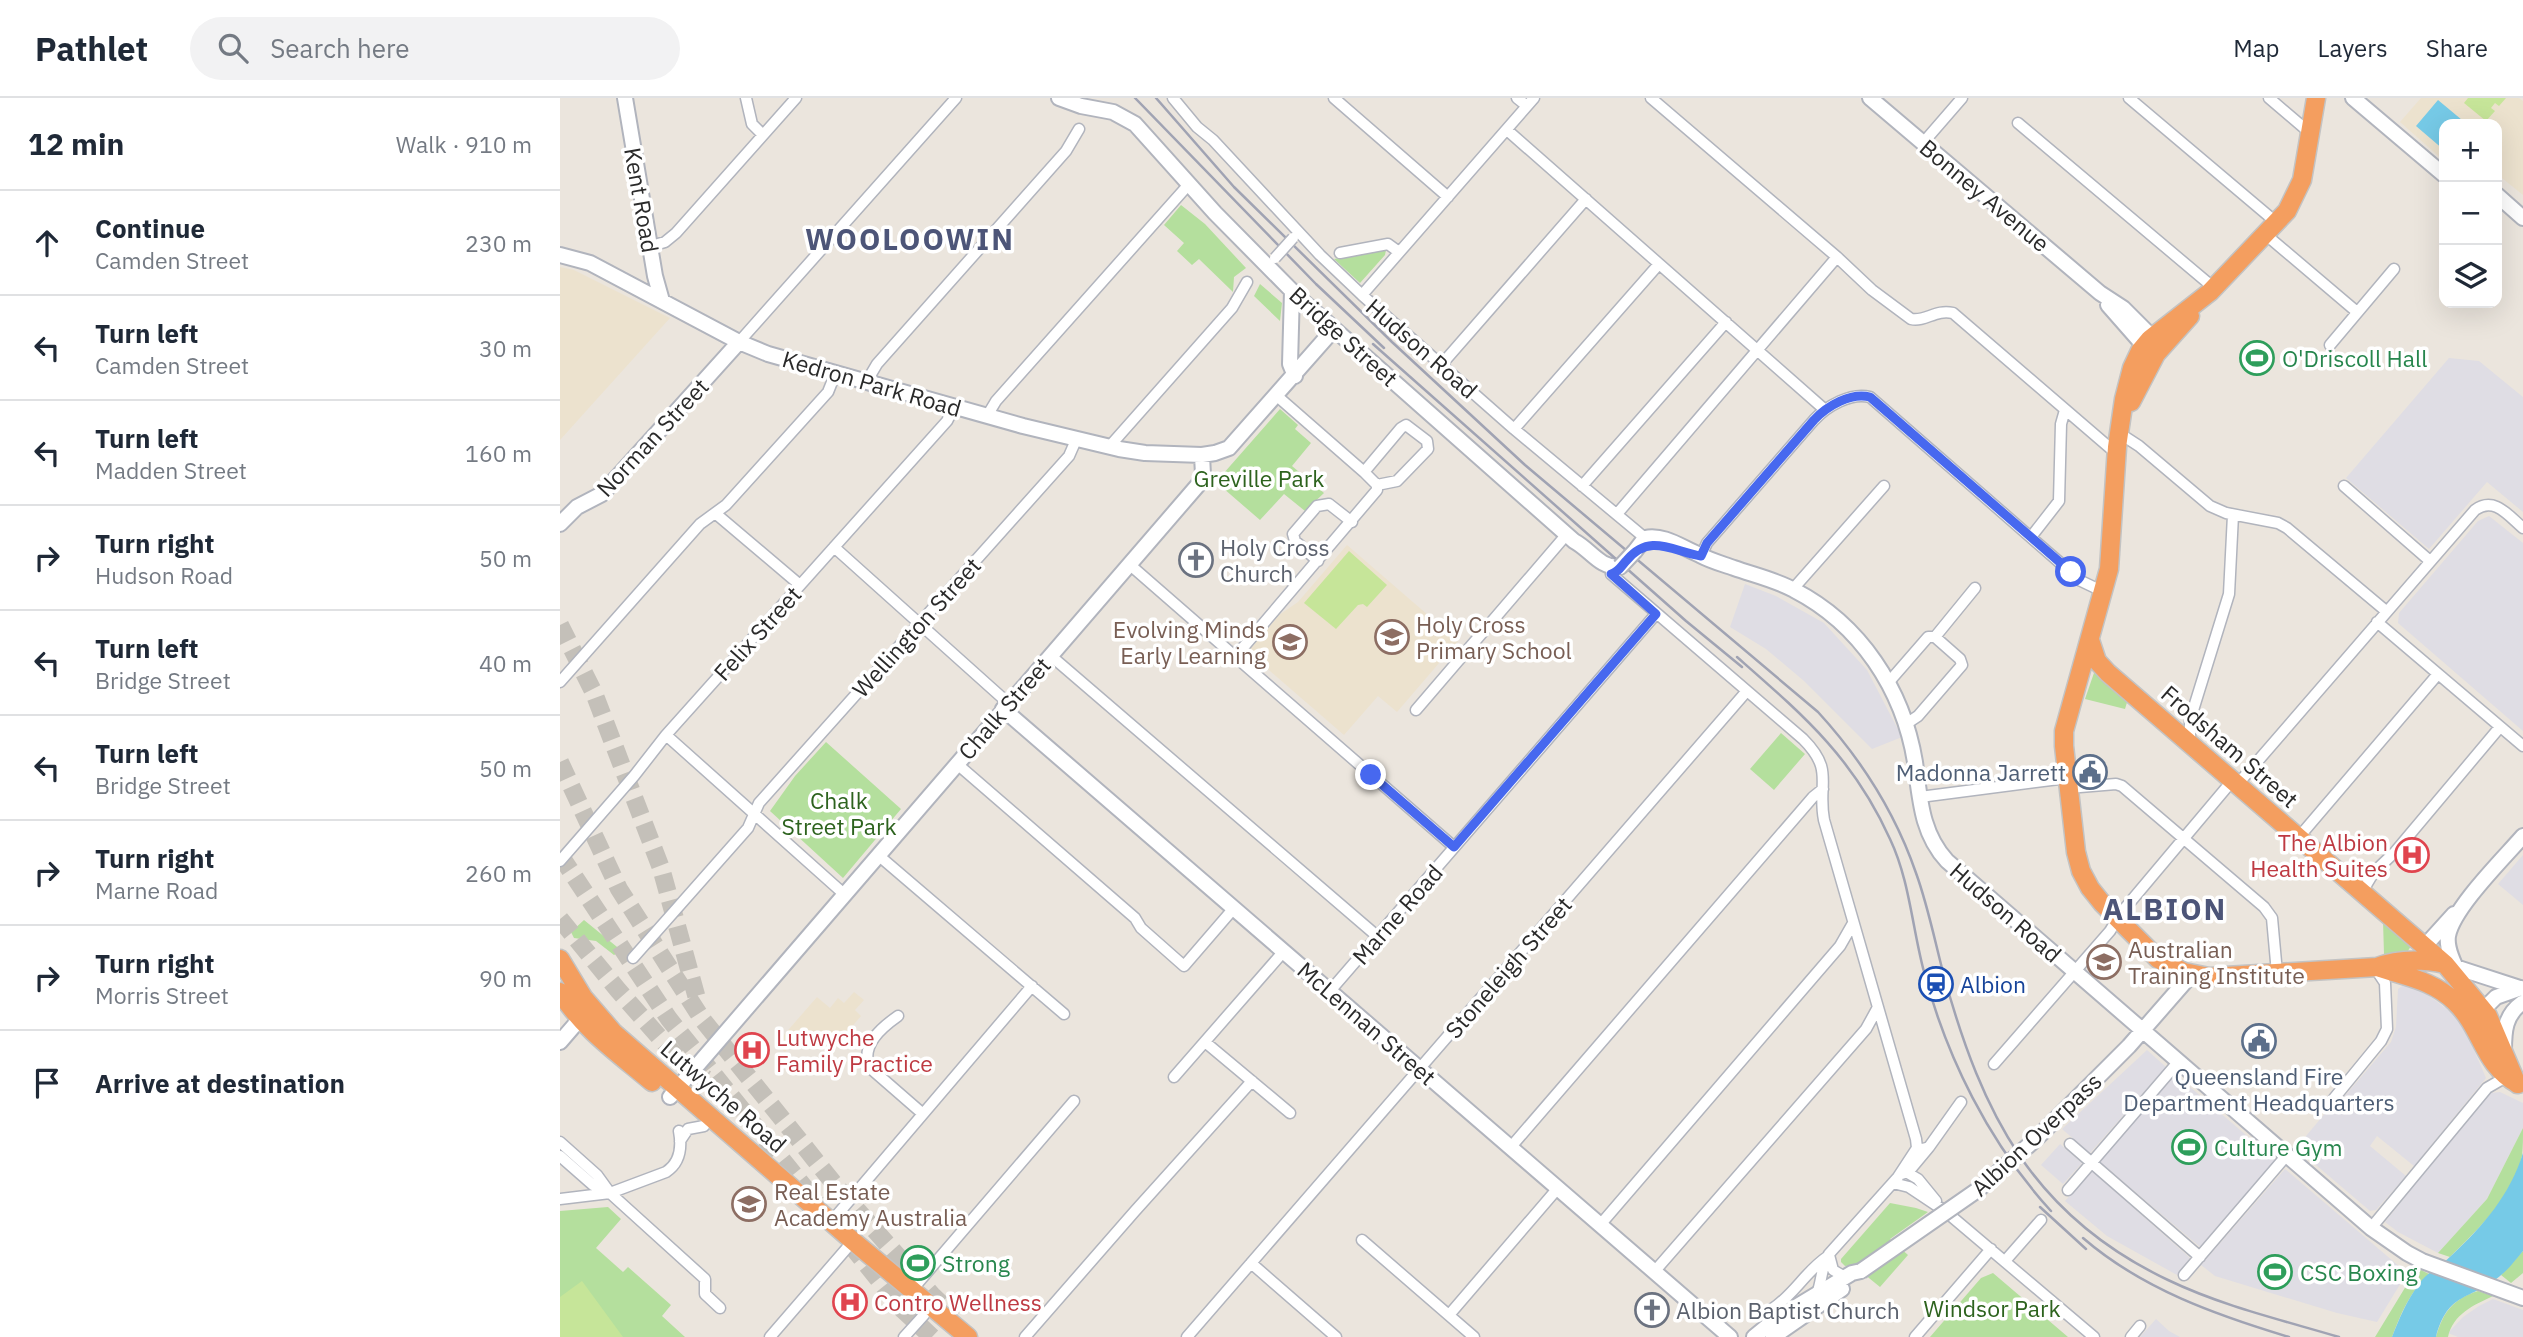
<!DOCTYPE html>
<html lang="en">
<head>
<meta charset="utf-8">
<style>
	body { margin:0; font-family:"IBM Plex Sans",sans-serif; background:#f2f2f3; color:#1f2937 }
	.controls { position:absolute; right:21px; top:21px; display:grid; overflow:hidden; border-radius:14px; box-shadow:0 7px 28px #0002 }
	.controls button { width:63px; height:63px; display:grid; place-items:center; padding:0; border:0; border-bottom:2px solid #e0e1e3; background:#fff; color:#1f2937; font:35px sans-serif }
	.stop { position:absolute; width:21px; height:21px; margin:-16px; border:5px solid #4768ef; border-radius:50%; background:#fff }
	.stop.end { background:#4768ef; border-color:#fff; box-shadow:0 2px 7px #0008 }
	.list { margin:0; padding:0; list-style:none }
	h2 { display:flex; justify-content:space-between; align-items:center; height:91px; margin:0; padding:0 28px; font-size:30px }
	h2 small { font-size:23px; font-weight:400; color:#747a83 }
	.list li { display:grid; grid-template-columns:46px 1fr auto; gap:21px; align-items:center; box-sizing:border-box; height:105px; padding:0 28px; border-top:2px solid #e0e1e3 }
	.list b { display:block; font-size:26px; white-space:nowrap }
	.list p { margin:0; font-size:23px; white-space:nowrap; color:#747a83 }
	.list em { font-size:23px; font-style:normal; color:#747a83 }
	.icon { flex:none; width:38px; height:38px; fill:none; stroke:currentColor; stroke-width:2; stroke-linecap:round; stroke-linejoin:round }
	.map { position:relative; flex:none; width:1963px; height:1239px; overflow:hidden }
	header { display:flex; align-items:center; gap:42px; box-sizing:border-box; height:98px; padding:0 35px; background:#fff; border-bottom:2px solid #e0e1e3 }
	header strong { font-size:33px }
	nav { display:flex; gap:38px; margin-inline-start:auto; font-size:24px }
	.search { width:490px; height:63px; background:#f2f2f3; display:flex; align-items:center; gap:18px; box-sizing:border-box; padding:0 24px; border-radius:38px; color:#747a83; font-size:26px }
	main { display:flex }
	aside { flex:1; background:#fff }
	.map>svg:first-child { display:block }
	.industrial { fill:#dfdde4 }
	.education { fill:#ece2ce }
	.medical { fill:#f2dbdc }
	.green { fill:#b4df9d }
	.pitch { fill:#c6e599 }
	.water { fill:#76cae7 }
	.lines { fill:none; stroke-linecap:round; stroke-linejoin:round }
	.highway-tunnel { stroke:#c4c0b9; stroke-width:18; stroke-dasharray:18 9; stroke-linecap:butt }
	.street-casing { stroke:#b1b4bd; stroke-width:13 }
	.secondary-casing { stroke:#b1b4bd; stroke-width:18 }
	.highway-casing { stroke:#c3c3c3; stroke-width:21 }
	.street { stroke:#fff; stroke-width:10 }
	.secondary { stroke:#fff; stroke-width:14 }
	.highway { stroke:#f49e5f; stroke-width:18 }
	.rail { stroke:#a0a3b3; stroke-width:2.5 }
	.street-bridge-casing { stroke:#b1b4bd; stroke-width:13; stroke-linecap:butt }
	.secondary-bridge-casing { stroke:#b1b4bd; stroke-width:18; stroke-linecap:butt }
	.street-bridge { stroke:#fff; stroke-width:10 }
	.secondary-bridge { stroke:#fff; stroke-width:14 }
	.route { stroke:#4768ef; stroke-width:9 }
	.labels { text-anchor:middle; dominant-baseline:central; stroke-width:7; stroke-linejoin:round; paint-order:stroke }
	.street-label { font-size:23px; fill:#2a2a2a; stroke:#fff }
	.leisure-label { font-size:23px; fill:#27864d; stroke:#fff; text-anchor:start }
	.park-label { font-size:23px; fill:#2d631e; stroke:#fff }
	.worship-label { font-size:23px; fill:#5b616d; stroke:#fff; text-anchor:start }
	.education-label { font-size:23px; fill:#785e54; stroke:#fff; text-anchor:start }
	.service-label { font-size:23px; fill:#4e5e75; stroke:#fff; text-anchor:end }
	.health-label { font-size:23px; fill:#be3a42; stroke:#fff; text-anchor:start }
	.transit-label { font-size:23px; fill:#164399; stroke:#fff; text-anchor:start }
	.district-label { font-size:30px; font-weight:bold; letter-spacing:2px; fill:#4d5578; stroke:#fff }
</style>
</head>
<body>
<header>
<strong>Pathlet</strong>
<div class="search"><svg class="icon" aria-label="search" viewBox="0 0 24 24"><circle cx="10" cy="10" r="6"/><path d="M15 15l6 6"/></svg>Search here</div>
<nav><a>Map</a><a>Layers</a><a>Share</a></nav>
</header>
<main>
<aside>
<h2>12 min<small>Walk · 910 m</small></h2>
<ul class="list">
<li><svg class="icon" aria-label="ahead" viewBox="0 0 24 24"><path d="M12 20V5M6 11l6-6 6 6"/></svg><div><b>Continue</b><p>Camden Street</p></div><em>230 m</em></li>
<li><svg class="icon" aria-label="left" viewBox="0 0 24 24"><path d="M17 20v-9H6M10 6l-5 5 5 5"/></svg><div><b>Turn left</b><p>Camden Street</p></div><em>30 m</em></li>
<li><svg class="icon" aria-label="left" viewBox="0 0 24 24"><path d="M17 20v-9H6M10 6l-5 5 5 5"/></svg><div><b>Turn left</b><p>Madden Street</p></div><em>160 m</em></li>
<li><svg class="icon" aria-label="right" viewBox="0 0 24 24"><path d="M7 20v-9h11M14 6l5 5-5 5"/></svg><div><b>Turn right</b><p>Hudson Road</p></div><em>50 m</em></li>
<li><svg class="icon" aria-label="left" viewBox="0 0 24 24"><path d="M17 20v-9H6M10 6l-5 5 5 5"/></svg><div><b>Turn left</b><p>Bridge Street</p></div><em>40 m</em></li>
<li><svg class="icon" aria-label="left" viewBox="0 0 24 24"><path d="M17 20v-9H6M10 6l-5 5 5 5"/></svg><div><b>Turn left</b><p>Bridge Street</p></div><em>50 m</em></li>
<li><svg class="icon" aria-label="right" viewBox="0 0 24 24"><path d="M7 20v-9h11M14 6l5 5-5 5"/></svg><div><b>Turn right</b><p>Marne Road</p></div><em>260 m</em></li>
<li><svg class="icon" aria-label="right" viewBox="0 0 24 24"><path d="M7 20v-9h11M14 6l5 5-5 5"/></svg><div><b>Turn right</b><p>Morris Street</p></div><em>90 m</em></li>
<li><svg class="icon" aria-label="arrive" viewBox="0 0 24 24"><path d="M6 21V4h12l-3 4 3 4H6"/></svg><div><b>Arrive at destination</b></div></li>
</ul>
</aside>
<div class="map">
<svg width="1963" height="1239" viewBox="0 0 1963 1239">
	<rect width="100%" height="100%" fill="#ebe5dd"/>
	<path class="industrial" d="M1889,260l30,3 44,36v115l-36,-30 -58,67 -83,-71z
		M1929,418l34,27v188l-125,-108 1,-10 79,-92z
		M1185,486l31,12 48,27 43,47 35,67 -30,12 -68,-68 -38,-32 -36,-22z
		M1963,757v50l-25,-21z
		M1845,886l22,10 30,23 7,10 22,51 -72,88 -37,-30 -7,10 36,30 -30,34 -6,1 -74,-63 31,-37 11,-7 53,-62 5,-15 2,-38z
		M1587,952l19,17 -76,86 -28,-24z
		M1615,976l100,86 -75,87 -100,-85z
		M1940,994l23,11v25l-36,71 -49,54 -40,-21 -13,-10 98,-123 8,-6z
		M1500,1046l22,19 -19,21 -22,-19z
		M1725,1071l122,104 -30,49 -40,-9 -122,-37 -14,-11z
		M1532,1073l98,87 -13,17 -70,-39 -42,-35z
		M1933,1201l30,11v27h-65l-10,-4 15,-16 16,-11z
		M1596,1221l13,12 11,6h-40z"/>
	<path class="education" d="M1861,0h98l4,3v94l-26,-21v-50h-53v37l-44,-39z
		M0,169l14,3 96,48 -110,122z
		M787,447l111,96 -61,71 -19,-16 -34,39 -96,-83 31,-37 19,-13z
		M294,894l10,8 -9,10 6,6 -31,36 -26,-22 -19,22 -9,-8 41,-47 13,11 8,-10 6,5z"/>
	<path class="medical" d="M194,938l11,10 -18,21 -11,-10z"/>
	<path class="green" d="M621,107l24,19 41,44 -12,9 -1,15 -34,-33 -7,6 -15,-14 7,-8 -20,-18z
		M823,151l3,1 -1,5 -25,28 -26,-24z
		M700,186l22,19 -2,18 -26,-25z
		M720,311l18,16 -3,4 16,14 -19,23 32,27 -19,18 -21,-17 -24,26 -44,-38z
		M1535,572l33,29 -3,10 -40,-10z
		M1221,635l24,21 -31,36 -24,-21z
		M266,644l75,67 -58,69 -73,-67 25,-35z
		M24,822l38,31 -8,4 -18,-14 -22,-3 -3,-6z
		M1823,823l28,25 -5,8h-22z
		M1963,1030c0,9 0,19 -1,28 -9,41 -43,72 -72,101l-12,-4 49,-54z
		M1330,1105l26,5 12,4 -38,27 18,16 -28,32 -27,-22 -8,1 -4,-4v-3z
		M48,1109l13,12 -25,29 27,24 5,-5 43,38 -9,11 23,21h-125v-126z
		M1963,1153v22l-12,10 -10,-8z
		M1857,1170l12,6c-18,16 -29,41 -37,63h-17z
		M1433,1175l75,64h-138l51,-59z
		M1918,1193l15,5c-19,9 -40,18 -45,41h-12c7,-25 17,-38 42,-46z"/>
	<path class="pitch" d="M1908,0h38l-7,8 -4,-3 -4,5 4,3 -9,10 -22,-18z
		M789,453l38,34 -20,22 -4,-3 -5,1 -22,24 -32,-26z
		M22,1183l41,56h-63v-40z"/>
	<path class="water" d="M1878,2l24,20 -4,4h-14v26l-28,-24z
		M1963,1055v98c-7,8 -14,18 -23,25 -30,25 -52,15 -64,61h-44c7,-18 15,-37 27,-53 8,-12 23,-19 33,-29 31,-29 58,-60 71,-102z"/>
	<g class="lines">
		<path class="highway-tunnel" d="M0,527l34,68 67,175 37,134
			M0,664l59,127 83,130 134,167 96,109 23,22
			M0,757l109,164 148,184
			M0,821l58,71 64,73 24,16
			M290,1146l53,66 29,27"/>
		<g class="street-casing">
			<path id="street" d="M186,0l6,26 11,11
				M613,0l24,29 16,13 107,115 42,40 152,134 131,109
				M774,0l114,99
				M957,0l10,8
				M1091,0l186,159 35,33 39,29c15,3 24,-10 42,-6l164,141
				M1569,0l148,125
				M1709,0l41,35
				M1458,25l196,165
				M947,32l317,279
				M1363,45l39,-45
				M1705,136l92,78
				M91,148l14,-4 11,-9 120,-135
				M780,155l48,-9 11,8
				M802,197l172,-197
				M179,244l217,-244
				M1770,247l64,-76
				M882,266l144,-165
				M307,283l10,-17 189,-213 13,-22
				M427,318l9,-15 194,-218
				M954,331l145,-165
				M1559,335l20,13 71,60 16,7 52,10 9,5 99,83
				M549,349l123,-139 15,-26
				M804,374l37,-44 5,-3 21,16 1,8 -31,32 -20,4
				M1022,388l144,-164
				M1784,388l86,75
				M155,415l85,72
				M1057,416l220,-257
				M1471,439l28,-36 2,-77 4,-14
				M274,449l174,156
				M1141,458l6,-13 107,-123c13,-14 37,-28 56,-23l211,184 23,11
				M758,463l-23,-20 -2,-7 24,-28 12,-2 23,18
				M569,466l325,283
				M1051,476l192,165c32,32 14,44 21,81l92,319 1,9
				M1233,491l91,-103
				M1817,524l146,124
				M490,557l327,281
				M675,559l142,-167v-5l-13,-13 -87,-76
				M0,584l140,-158 26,-19 102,-113 8,-20
				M1328,585l40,-46h7l40,-49
				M856,612l151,-176
				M1346,626l12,-8 44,-51 -2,-6 -25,-22
				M106,637l178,159
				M1630,644v-22l39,-126 4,-79
				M396,665l179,155 6,10 43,38 50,-58
				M1677,687l238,-275c19,-14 33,5 48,18
				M1508,690l48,-4 6,2 142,121 8,11 5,55
				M1360,699l147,-19
				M1739,739l139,-163
				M318,757l186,159
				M0,763l74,-85 32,-41 281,-314 7,-14
				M1784,778l30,-4
				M1802,794l12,-20 21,-20 105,-125
				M73,860l115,-130 11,-25 310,-347 7,-16
				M770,893l326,-377
				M338,918c-17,12 -37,29 -29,51l54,47
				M645,944l85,71
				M1434,966l116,-133 11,-18 111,-132
				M614,979l110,-126
				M1771,1004l50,-61 6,-12 -2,-46 -10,-15
				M120,1043l8,-12 16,-3
				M0,1044l37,33 13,18 95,86v15l15,14
				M1510,1046l130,113
				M950,1050l303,-351 10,-8
				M1357,1050l7,1 5,-2 32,-45
				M0,1058l33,29 16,8
				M1346,1074l12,7 18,22
				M1342,1076l7,-3 20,-24
				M1333,1085l16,4 36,24 149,126
				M1508,1092l111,-129
				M0,1101l50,-6 56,-21c14,-9 16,-25 13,-41
				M271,1124l201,-236
				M1040,1127l240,-279 12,-21
				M1811,1130l116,-140 19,-11
				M802,1142l112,97
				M1269,1157l4,15 12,7
				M1445,1163l36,-41
				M691,1165l85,74
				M1094,1174l212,-243 11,-20
				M1624,1177l103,-120
				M351,1193l163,-190
				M1257,1196c5,-13 4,-27 12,-40l69,-77 19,-29
				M1212,1211c22,-14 33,-37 55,-52
				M889,1217l109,-127
				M210,1239l83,-96
				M344,1239l20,-22
				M465,1239l110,-126 117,-130
				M627,1239l559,-645
				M1355,1239l76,-88
				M1571,1239l9,-11"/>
		</g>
		<g class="secondary-casing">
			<path id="secondary" d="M65,0l30,178 7,25
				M499,0l22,8 32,6 22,12 80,89 83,84 276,244c17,9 25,27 46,26
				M1310,0l230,195 23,15 29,29
				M1793,0l91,77
				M1937,97l26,23
				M0,157l30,8 149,79 29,12 255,72 96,23 26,4 57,2 13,-2 14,-5 105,-119
				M732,193l-2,73 5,12
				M1548,207l36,41
				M0,426l17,-17 25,-13 137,-152
				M1075,453l10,-13c20,-4 37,10 55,17 11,6 23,9 34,13 20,7 42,12 60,22 66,34 109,99 121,172 5,36 6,71 32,99l424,367 36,25 15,8 101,37
				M443,611l727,628
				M1865,848l29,-32
				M1889,867l74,24
				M1901,880c-6,-12 -15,-29 -13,-42 5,-28 56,-78 75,-100
				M1924,911l12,-12 25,-9
				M0,944l25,-29
				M1944,953c0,-20 1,-36 18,-48
				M110,999l528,-612 5,-10 -1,-20
				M1477,1040l92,-92 62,-71
				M1194,1239l22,-18 76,-46 9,-2
				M1213,1239l69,-48"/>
		</g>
		<g class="highway-casing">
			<path id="highway" d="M1756,0l-14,82 -15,31 -77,81 -60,47 -10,12 -8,17 -8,31 -7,48 -8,122 -45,162v15l12,106 5,19 9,17 12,15 56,56 26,13 25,5 168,-10c21,-8 45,-8 68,-3
				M1571,304l25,-48 34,-38
				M1530,542l7,21 11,12 337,291 43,52 29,68
				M0,861l23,38 31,36 239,208 115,96
				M1820,870c27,9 54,13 75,34 28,27 27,62 63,82
				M0,894c23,37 59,62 92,90"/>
		</g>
		<use href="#street" class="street"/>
		<use href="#secondary" class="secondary"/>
		<use href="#highway" class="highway"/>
		<path class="rail" d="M575,0l181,186 68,64
			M596,0l78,89 158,155 133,123 293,247c43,47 77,100 98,161 12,33 19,69 28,103 38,138 89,240 224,304 54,26 114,40 171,57
			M813,246l313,277 56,46
			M1177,559c66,58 116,100 153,182 19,40 22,86 33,129 23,89 66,175 128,243
			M1480,1109l46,42
			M1523,1140c59,51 133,77 206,99"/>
		<g class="street-bridge-casing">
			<path id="street-bridge" d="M715,160l18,-20"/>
		</g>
		<g class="secondary-bridge-casing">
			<path id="secondary-bridge" d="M1060,469l15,-16
				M1301,1173l118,-82 58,-51"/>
		</g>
		<use href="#street-bridge" class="street-bridge"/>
		<use href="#secondary-bridge" class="secondary-bridge"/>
	</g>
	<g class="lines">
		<path class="route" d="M811,677l83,72 202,-233 -45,-40c8,-2 10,-8 16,-14 23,-27 45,-9 74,-4l6,-13 107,-123c13,-14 37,-28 56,-23l201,175"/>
	</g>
	<defs>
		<g id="stadium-ring" transform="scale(1.75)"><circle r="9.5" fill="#fff" stroke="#2e9e5b" stroke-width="1.5"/><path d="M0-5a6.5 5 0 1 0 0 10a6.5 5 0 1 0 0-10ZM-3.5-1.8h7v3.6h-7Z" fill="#2e9e5b"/></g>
		<g id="church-ring" transform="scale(1.75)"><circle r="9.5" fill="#fff" stroke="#6b7280" stroke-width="1.5"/><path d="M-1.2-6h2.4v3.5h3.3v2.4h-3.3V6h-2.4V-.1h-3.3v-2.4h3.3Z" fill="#6b7280"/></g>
		<g id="school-ring" transform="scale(1.75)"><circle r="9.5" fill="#fff" stroke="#8d6e63" stroke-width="1.5"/><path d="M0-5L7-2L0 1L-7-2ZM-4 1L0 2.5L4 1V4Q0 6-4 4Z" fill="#8d6e63"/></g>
		<g id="civic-ring" transform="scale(1.75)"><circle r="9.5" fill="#fff" stroke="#5c6f8a" stroke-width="1.5"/><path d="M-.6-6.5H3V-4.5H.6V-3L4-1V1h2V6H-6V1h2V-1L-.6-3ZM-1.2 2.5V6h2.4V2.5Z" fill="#5c6f8a"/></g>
		<g id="hospital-ring" transform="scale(1.75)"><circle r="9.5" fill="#fff" stroke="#e0444e" stroke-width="1.5"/><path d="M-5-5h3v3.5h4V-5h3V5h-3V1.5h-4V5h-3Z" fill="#e0444e"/></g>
		<g id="university-ring" transform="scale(1.75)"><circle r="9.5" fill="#fff" stroke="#8d6e63" stroke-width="1.5"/><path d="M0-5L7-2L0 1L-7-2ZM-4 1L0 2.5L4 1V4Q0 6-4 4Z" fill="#8d6e63"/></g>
		<g id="station-ring" transform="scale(1.75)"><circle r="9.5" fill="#fff" stroke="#1a4fb4" stroke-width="1.5"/><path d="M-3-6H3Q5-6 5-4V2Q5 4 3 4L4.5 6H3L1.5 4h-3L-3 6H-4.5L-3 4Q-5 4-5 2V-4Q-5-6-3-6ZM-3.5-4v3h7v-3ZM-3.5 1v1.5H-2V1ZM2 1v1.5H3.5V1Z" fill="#1a4fb4"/></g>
	</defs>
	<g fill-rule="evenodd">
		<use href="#stadium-ring" x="1697" y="260"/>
		<use href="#church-ring" x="636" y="462"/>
		<use href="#school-ring" x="832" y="539"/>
		<use href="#school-ring" x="730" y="544"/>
		<use href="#civic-ring" x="1530" y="674"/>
		<use href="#hospital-ring" x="1852" y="757"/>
		<use href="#university-ring" x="1544" y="864"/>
		<use href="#station-ring" x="1376" y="886"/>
		<use href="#civic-ring" x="1699" y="943"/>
		<use href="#hospital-ring" x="192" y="952"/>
		<use href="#stadium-ring" x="1629" y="1049"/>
		<use href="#university-ring" x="189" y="1106"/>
		<use href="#stadium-ring" x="358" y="1165"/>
		<use href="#stadium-ring" x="1715" y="1174"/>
		<use href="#hospital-ring" x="290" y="1204"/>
		<use href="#church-ring" x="1092" y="1212"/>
	</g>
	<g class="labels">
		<g class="street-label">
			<text transform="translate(1425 97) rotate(40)">Bonney Avenue</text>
			<text transform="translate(82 102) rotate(80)">Kent Road</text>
			<text transform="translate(784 238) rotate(42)">Bridge Street</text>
			<text transform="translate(862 250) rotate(41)">Hudson Road</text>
			<text transform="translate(312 285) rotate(16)">Kedron Park Road</text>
			<text transform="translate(92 339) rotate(-47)">Norman Street</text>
			<text transform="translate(356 529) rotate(-48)">Wellington Street</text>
			<text transform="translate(197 535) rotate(-48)">Felix Street</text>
			<text transform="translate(444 610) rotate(-49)">Chalk Street</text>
			<text transform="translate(1670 648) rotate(41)">Frodsham Street</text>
			<text transform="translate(1446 814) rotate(41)">Hudson Road</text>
			<text transform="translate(837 816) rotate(-49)">Marne Road</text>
			<text transform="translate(948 869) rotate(-49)">Stoneleigh Street</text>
			<text transform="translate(807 925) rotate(41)">McLennan Street</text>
			<text transform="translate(164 998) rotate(41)">Lutwyche Road</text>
			<text transform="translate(1476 1036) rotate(-43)">Albion Overpass</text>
		</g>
		<g class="leisure-label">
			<text x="1722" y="260">O'Driscoll Hall</text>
			<text x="1654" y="1049">Culture Gym</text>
			<text x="382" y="1165">Strong</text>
			<text x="1740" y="1174">CSC Boxing</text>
		</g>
		<g class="park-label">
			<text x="699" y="380">Greville Park</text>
			<text x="279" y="702">Chalk<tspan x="279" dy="26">Street Park</tspan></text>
			<text x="1432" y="1210">Windsor Park</text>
		</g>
		<g class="worship-label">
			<text x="660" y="449">Holy Cross<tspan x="660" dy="26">Church</tspan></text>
			<text x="1116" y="1212">Albion Baptist Church</text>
		</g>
		<g class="education-label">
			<text x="856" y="526">Holy Cross<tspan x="856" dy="26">Primary School</tspan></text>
			<text x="706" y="531" text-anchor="end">Evolving Minds<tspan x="706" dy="26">Early Learning</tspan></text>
			<text x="1568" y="851">Australian<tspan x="1568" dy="26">Training Institute</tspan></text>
			<text x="214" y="1093">Real Estate<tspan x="214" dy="26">Academy Australia</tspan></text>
		</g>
		<g class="service-label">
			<text x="1506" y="674">Madonna Jarrett</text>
			<text x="1699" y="978" text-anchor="middle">Queensland Fire<tspan x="1699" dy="26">Department Headquarters</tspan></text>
		</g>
		<g class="health-label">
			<text x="1828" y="744" text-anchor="end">The Albion<tspan x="1828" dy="26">Health Suites</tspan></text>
			<text x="216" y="939">Lutwyche<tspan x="216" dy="26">Family Practice</tspan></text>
			<text x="314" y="1204">Contro Wellness</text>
		</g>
		<g class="transit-label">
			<text x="1400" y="886">Albion</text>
		</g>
		<g class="district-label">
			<text x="350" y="140">WOOLOOWIN</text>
			<text x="1605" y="810">ALBION</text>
		</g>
	</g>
</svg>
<div class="controls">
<button>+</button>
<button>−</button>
<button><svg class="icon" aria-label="layers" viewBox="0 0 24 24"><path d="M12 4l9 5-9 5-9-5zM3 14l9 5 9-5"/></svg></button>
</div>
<div class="stop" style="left:1511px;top:474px"></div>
<div class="stop end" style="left:811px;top:677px"></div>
</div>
</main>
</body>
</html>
